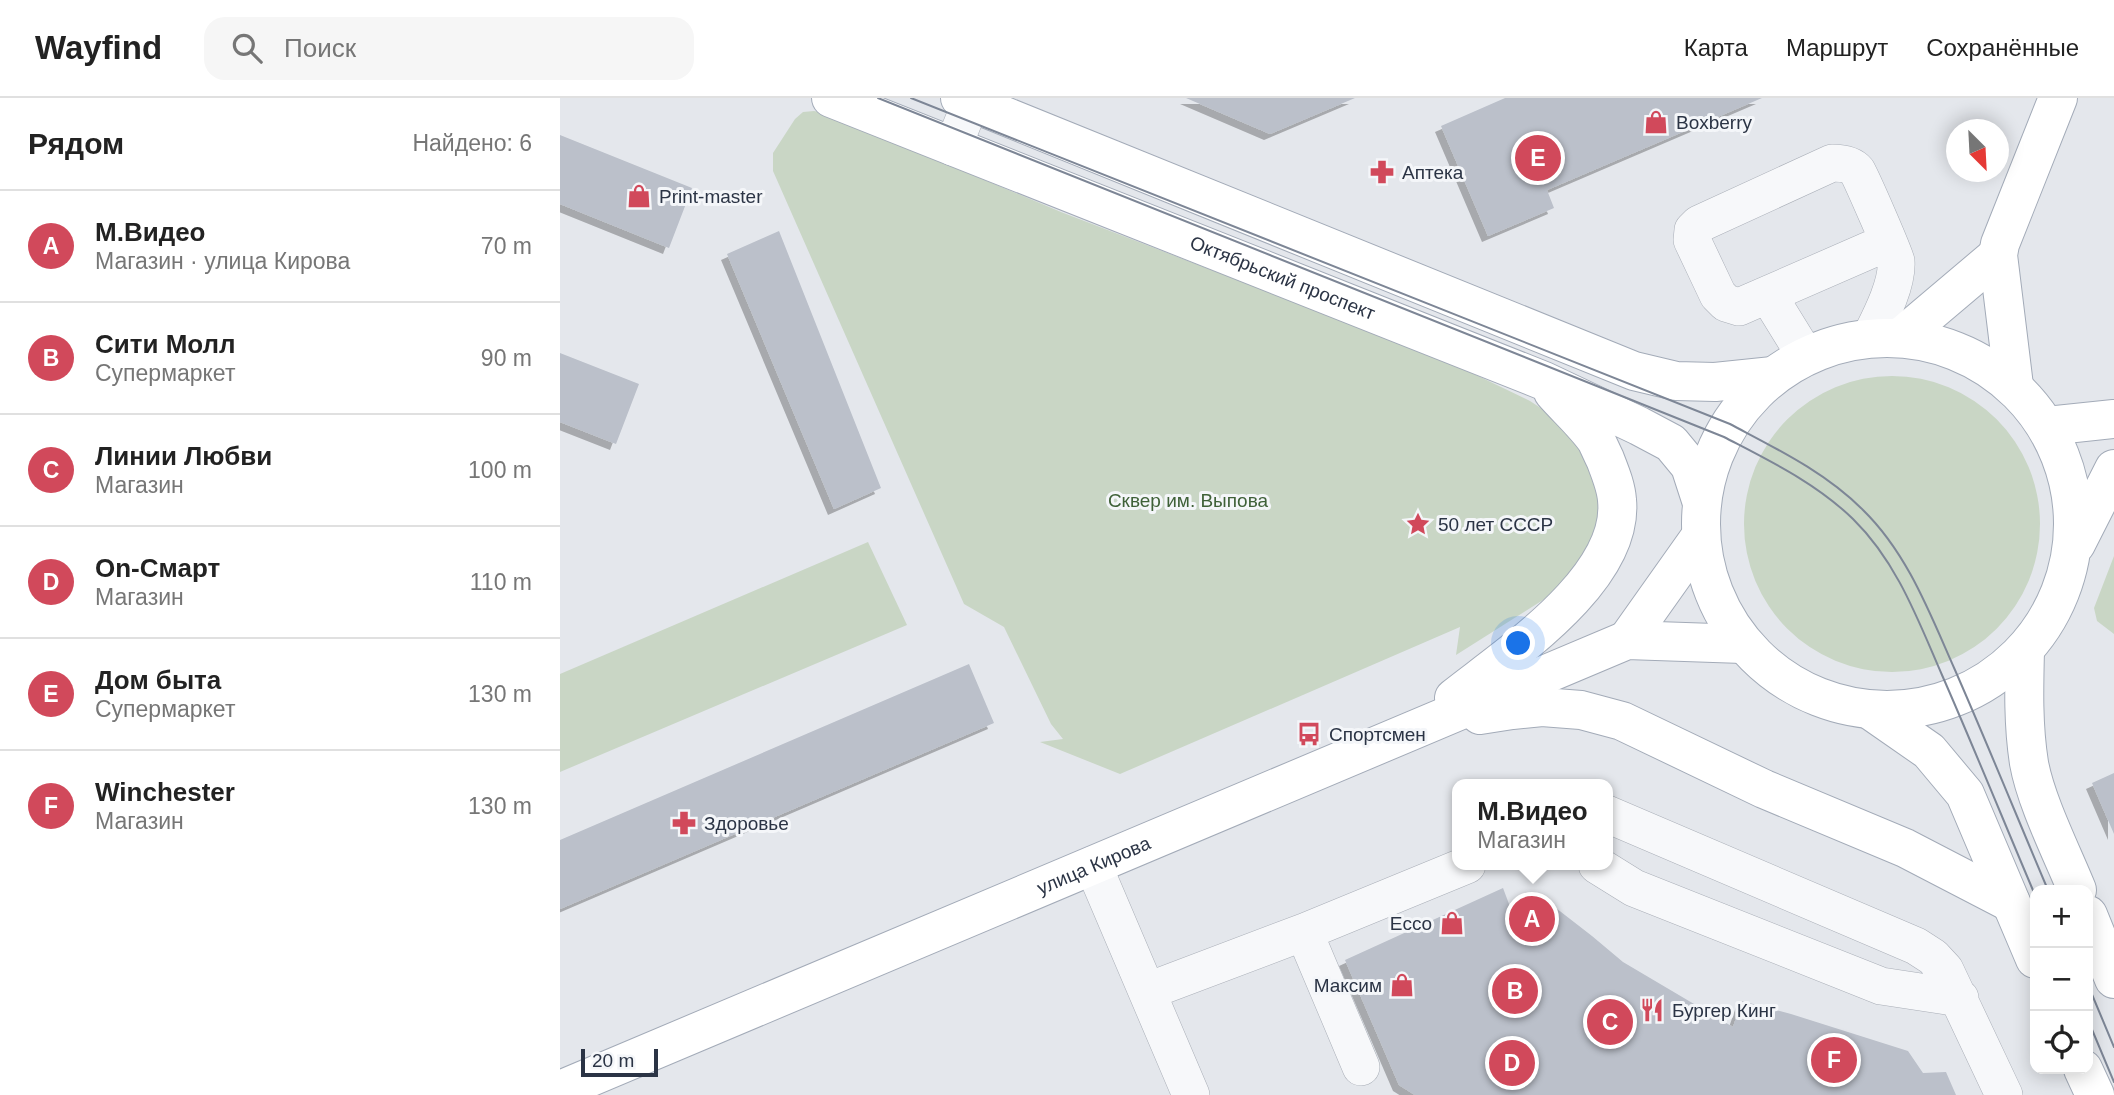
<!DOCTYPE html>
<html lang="ru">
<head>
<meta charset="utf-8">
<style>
	body { margin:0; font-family:Helvetica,sans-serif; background:#f6f6f6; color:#222 }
	.controls { position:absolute; right:21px; bottom:21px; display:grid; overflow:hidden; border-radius:14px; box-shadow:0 4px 18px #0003 }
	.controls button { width:63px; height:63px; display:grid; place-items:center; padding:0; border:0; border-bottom:2px solid #e0e0e0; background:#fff; color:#222; font:35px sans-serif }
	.compass { position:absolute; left:1386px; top:21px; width:63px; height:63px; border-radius:50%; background:#fff; box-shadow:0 4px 18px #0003; rotate:156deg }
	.scale { position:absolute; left:21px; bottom:18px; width:77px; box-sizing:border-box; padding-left:7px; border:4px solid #2b3445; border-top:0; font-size:19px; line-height:24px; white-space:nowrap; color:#2b3445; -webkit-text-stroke:5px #f4f6f9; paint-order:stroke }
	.you { position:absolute; left:959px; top:546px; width:24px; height:24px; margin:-18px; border:5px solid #fff; border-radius:50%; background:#1a73e8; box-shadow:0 0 0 10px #1a73e833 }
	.badge { display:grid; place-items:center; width:46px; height:46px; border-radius:50%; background:#d1495b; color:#fff; font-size:23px; font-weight:700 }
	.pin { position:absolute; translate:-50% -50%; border:4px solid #fff; box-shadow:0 2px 7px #0006 }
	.popup { position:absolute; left:892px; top:681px; width:161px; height:91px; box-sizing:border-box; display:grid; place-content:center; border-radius:14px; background:#fff; filter:drop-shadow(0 2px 5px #0005); font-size:23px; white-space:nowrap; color:#767676 }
	.popup b { font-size:26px; color:#222 }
	.popup::after { content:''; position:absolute; left:50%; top:100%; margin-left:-14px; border:14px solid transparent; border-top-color:#fff }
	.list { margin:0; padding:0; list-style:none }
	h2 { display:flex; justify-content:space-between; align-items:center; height:91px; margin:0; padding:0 28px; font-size:30px }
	h2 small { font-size:23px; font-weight:400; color:#767676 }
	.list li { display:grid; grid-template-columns:46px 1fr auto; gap:21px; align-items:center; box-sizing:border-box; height:112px; padding:0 28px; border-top:2px solid #e0e0e0 }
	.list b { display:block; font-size:26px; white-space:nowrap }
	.list p { margin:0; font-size:23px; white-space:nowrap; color:#767676 }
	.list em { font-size:23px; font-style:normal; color:#767676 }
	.icon { flex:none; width:38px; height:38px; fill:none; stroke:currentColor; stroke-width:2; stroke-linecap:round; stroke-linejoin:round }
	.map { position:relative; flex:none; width:1554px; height:997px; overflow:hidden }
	header { display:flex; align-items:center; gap:42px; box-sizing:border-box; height:98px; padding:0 35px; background:#fff; border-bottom:2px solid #e0e0e0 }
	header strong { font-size:33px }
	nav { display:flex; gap:38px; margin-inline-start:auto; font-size:24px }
	.search { width:490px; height:63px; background:#f6f6f6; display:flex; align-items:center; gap:18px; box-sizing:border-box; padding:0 24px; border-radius:21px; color:#767676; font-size:26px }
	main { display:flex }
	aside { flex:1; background:#fff }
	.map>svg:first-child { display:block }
	.green { fill:#c9d6c5 }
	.building { fill:#bbc0ca; filter:url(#shadow) }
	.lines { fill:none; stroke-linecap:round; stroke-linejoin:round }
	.minor-casing { stroke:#a9aeb7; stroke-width:38 }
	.major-casing { stroke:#a3abb8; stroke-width:40 }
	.minor { stroke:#f7f8fa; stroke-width:37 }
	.major { stroke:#fff; stroke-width:38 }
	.tram { stroke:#7d8696; stroke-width:2 }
	.labels { text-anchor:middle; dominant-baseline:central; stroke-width:6; stroke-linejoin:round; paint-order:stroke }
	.poi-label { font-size:19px; fill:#2b3445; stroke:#f4f6f9; text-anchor:start }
	.street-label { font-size:19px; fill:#2b3445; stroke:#f4f6f9 }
	.park-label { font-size:19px; fill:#3f6138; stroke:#f4f6f9 }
</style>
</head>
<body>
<header>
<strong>Wayfind</strong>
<div class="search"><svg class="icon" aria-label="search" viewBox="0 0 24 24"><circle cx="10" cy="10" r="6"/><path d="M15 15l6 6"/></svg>Поиск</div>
<nav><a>Карта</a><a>Маршрут</a><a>Сохранённые</a></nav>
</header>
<main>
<aside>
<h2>Рядом<small>Найдено: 6</small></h2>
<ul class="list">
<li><span class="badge">A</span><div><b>М.Видео</b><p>Магазин · улица Кирова</p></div><em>70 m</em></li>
<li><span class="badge">B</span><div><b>Сити Молл</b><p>Супермаркет</p></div><em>90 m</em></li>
<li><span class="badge">C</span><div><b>Линии Любви</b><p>Магазин</p></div><em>100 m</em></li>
<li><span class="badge">D</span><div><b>On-Смарт</b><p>Магазин</p></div><em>110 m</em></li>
<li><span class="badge">E</span><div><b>Дом быта</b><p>Супермаркет</p></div><em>130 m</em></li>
<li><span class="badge">F</span><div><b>Winchester</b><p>Магазин</p></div><em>130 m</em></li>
</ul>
</aside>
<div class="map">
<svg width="1554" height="997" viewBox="0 0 1554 997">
	<defs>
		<filter id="shadow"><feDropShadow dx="-6" dy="6" stdDeviation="0" flood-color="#0004"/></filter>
	</defs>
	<rect width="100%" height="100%" fill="#e4e7ec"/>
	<path class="green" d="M254,13l11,2 236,99 384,148 85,41 32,21 25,25 17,67 -34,69 -114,72 4,-28 -340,147 -80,-32 23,-3 -12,-15 -47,-97 -40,-23 -191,-433v-18l22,-34 8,-7z
		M1184 426a148 148 0 1 1 296 0a148 148 0 1 1-296 0Z
		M308,444l39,83 -347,147v-98z
		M1554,458v78l-17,-13 -3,-13z"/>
	<path class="building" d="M626,0h169l-85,36z
		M945,0h257l-215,92 7,18 -66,28 -47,-110z
		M0,37l132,53 -23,60 -109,-44z
		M219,133l102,257 -47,21 -107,-255z
		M0,255l79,31 -23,60 -56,-22z
		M409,566l25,59 -434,186v-69z
		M1554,675v61l-22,-51z
		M943,790l9,24 31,-14 49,38 31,26 110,65 9,-26 49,13 117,37 15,22 23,-1 10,23h-541l-16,-10 -54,-125z"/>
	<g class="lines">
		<g class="minor-casing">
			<path id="minor" d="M393,49l18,-45
				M1208,197l37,60
				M1310,240c10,-20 28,-54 26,-77 -1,-6 -35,-84 -39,-90 -6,-7 -16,-8 -25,-8l-133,61 -6,6 -1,10 26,55 8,8 13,4 149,-65
				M1047,716l309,132 17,11 12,13 59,125
				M533,767l98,230
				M1037,767l37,23 247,98 79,12
				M744,834l57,135
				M588,893l156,-59 163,-67"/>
		</g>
		<g class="major-casing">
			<g id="major">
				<path id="s1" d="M271,0l713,283 95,45 32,17 19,23 11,34"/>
				<path d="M400,0l674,273 42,10 39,1 58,-6"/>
				<path d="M1341,239l97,-82"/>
				<circle cx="1327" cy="426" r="186"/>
				<path d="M1454,288l-16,-131 2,-11 58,-146"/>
				<path d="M1487,328l67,-7"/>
				<path d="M1516,446l38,-75"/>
				<path d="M1067,542l73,-103"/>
				<path d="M1465,552c-1,38 -2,75 4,113 7,39 33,90 48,127"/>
				<path d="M894,600c54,-43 171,-119 163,-198 -1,-14 -7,-28 -12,-41 -3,-6 -6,-13 -9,-19 -12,-17 -29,-32 -43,-48"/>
				<path d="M1310,612l59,41 36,43 70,165"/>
				<path d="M920,617l32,-5 30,-3 39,3 41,11 142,68 141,59 106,55"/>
				<path d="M1528,817l26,64"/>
				<path d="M1523,971l12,26"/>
				<path id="s2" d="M0,992l1067,-450 116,4"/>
			</g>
		</g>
		<use href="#minor" class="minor"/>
		<use href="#major" class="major"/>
		<path class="tram" d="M318,0l846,339c46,24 92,46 129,82 44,43 65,101 89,156 32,73 62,147 93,220
			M351,0l819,326c47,25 95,48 133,86 45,44 67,104 92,160 32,73 62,147 93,220
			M1528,887l26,62
			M1528,922l26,62"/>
	</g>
	<defs>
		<g id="shop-bare" transform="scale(1.89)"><path d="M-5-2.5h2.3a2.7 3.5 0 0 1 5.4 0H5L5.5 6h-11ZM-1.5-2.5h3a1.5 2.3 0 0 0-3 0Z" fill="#d1495b" stroke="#f4f6f9" stroke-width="2.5" paint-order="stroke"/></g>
		<g id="pharmacy-bare" transform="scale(1.89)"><path d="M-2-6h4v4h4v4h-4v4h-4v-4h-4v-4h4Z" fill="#d1495b" stroke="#f4f6f9" stroke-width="2.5" paint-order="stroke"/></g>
		<g id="sight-bare" transform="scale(1.89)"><path d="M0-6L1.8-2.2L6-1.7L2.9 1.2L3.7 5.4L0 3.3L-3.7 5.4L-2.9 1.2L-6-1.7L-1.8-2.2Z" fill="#d1495b" stroke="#f4f6f9" stroke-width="2.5" paint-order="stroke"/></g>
		<g id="bus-bare" transform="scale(1.89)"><path d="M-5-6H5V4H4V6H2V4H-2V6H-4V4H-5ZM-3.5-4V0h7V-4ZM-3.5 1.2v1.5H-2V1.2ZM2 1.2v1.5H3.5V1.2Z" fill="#d1495b" stroke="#f4f6f9" stroke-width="2.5" paint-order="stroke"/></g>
		<g id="restaurant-bare" transform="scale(1.89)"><path d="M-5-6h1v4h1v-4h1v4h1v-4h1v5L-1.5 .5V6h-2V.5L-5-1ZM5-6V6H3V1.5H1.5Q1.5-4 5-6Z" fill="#d1495b" stroke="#f4f6f9" stroke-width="2.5" paint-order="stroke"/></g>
	</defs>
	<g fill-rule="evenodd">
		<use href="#shop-bare" x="1096" y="24"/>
		<use href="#pharmacy-bare" x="822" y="74"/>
		<use href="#shop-bare" x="79" y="98"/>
		<use href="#sight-bare" x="858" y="426"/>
		<use href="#bus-bare" x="749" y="636"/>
		<use href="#pharmacy-bare" x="124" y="725"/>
		<use href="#shop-bare" x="892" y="825"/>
		<use href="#shop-bare" x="842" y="887"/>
		<use href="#restaurant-bare" x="1092" y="912"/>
	</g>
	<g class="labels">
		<g class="poi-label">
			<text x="1116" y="24">Boxberry</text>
			<text x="842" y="74">Аптека</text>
			<text x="99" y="98">Print-master</text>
			<text x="878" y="426">50 лет СССР</text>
			<text x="769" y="636">Спортсмен</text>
			<text x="144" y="725">Здоровье</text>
			<text x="872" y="825" text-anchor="end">Ecco</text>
			<text x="822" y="887" text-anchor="end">Максим</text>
			<text x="1112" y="912">Бургер Кинг</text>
		</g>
		<g class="street-label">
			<text stroke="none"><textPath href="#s1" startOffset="486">Октябрьский проспект</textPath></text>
			<text stroke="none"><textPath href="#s2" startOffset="579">улица Кирова</textPath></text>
		</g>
		<g class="park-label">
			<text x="628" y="402">Сквер им. Выпова</text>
		</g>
	</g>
</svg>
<div class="controls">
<button>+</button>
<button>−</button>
<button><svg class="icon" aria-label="locate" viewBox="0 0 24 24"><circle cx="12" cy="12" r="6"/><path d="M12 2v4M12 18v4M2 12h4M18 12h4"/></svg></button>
</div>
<svg class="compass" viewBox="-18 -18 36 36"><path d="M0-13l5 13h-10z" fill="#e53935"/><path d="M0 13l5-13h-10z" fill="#767676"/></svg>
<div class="scale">20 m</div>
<div class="you"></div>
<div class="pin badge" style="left:972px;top:821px">A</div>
<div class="popup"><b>М.Видео</b>Магазин</div>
<div class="pin badge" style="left:955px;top:893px">B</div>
<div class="pin badge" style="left:1050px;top:924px">C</div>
<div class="pin badge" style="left:952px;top:965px">D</div>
<div class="pin badge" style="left:978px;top:60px">E</div>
<div class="pin badge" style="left:1274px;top:962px">F</div>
</div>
</main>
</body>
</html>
